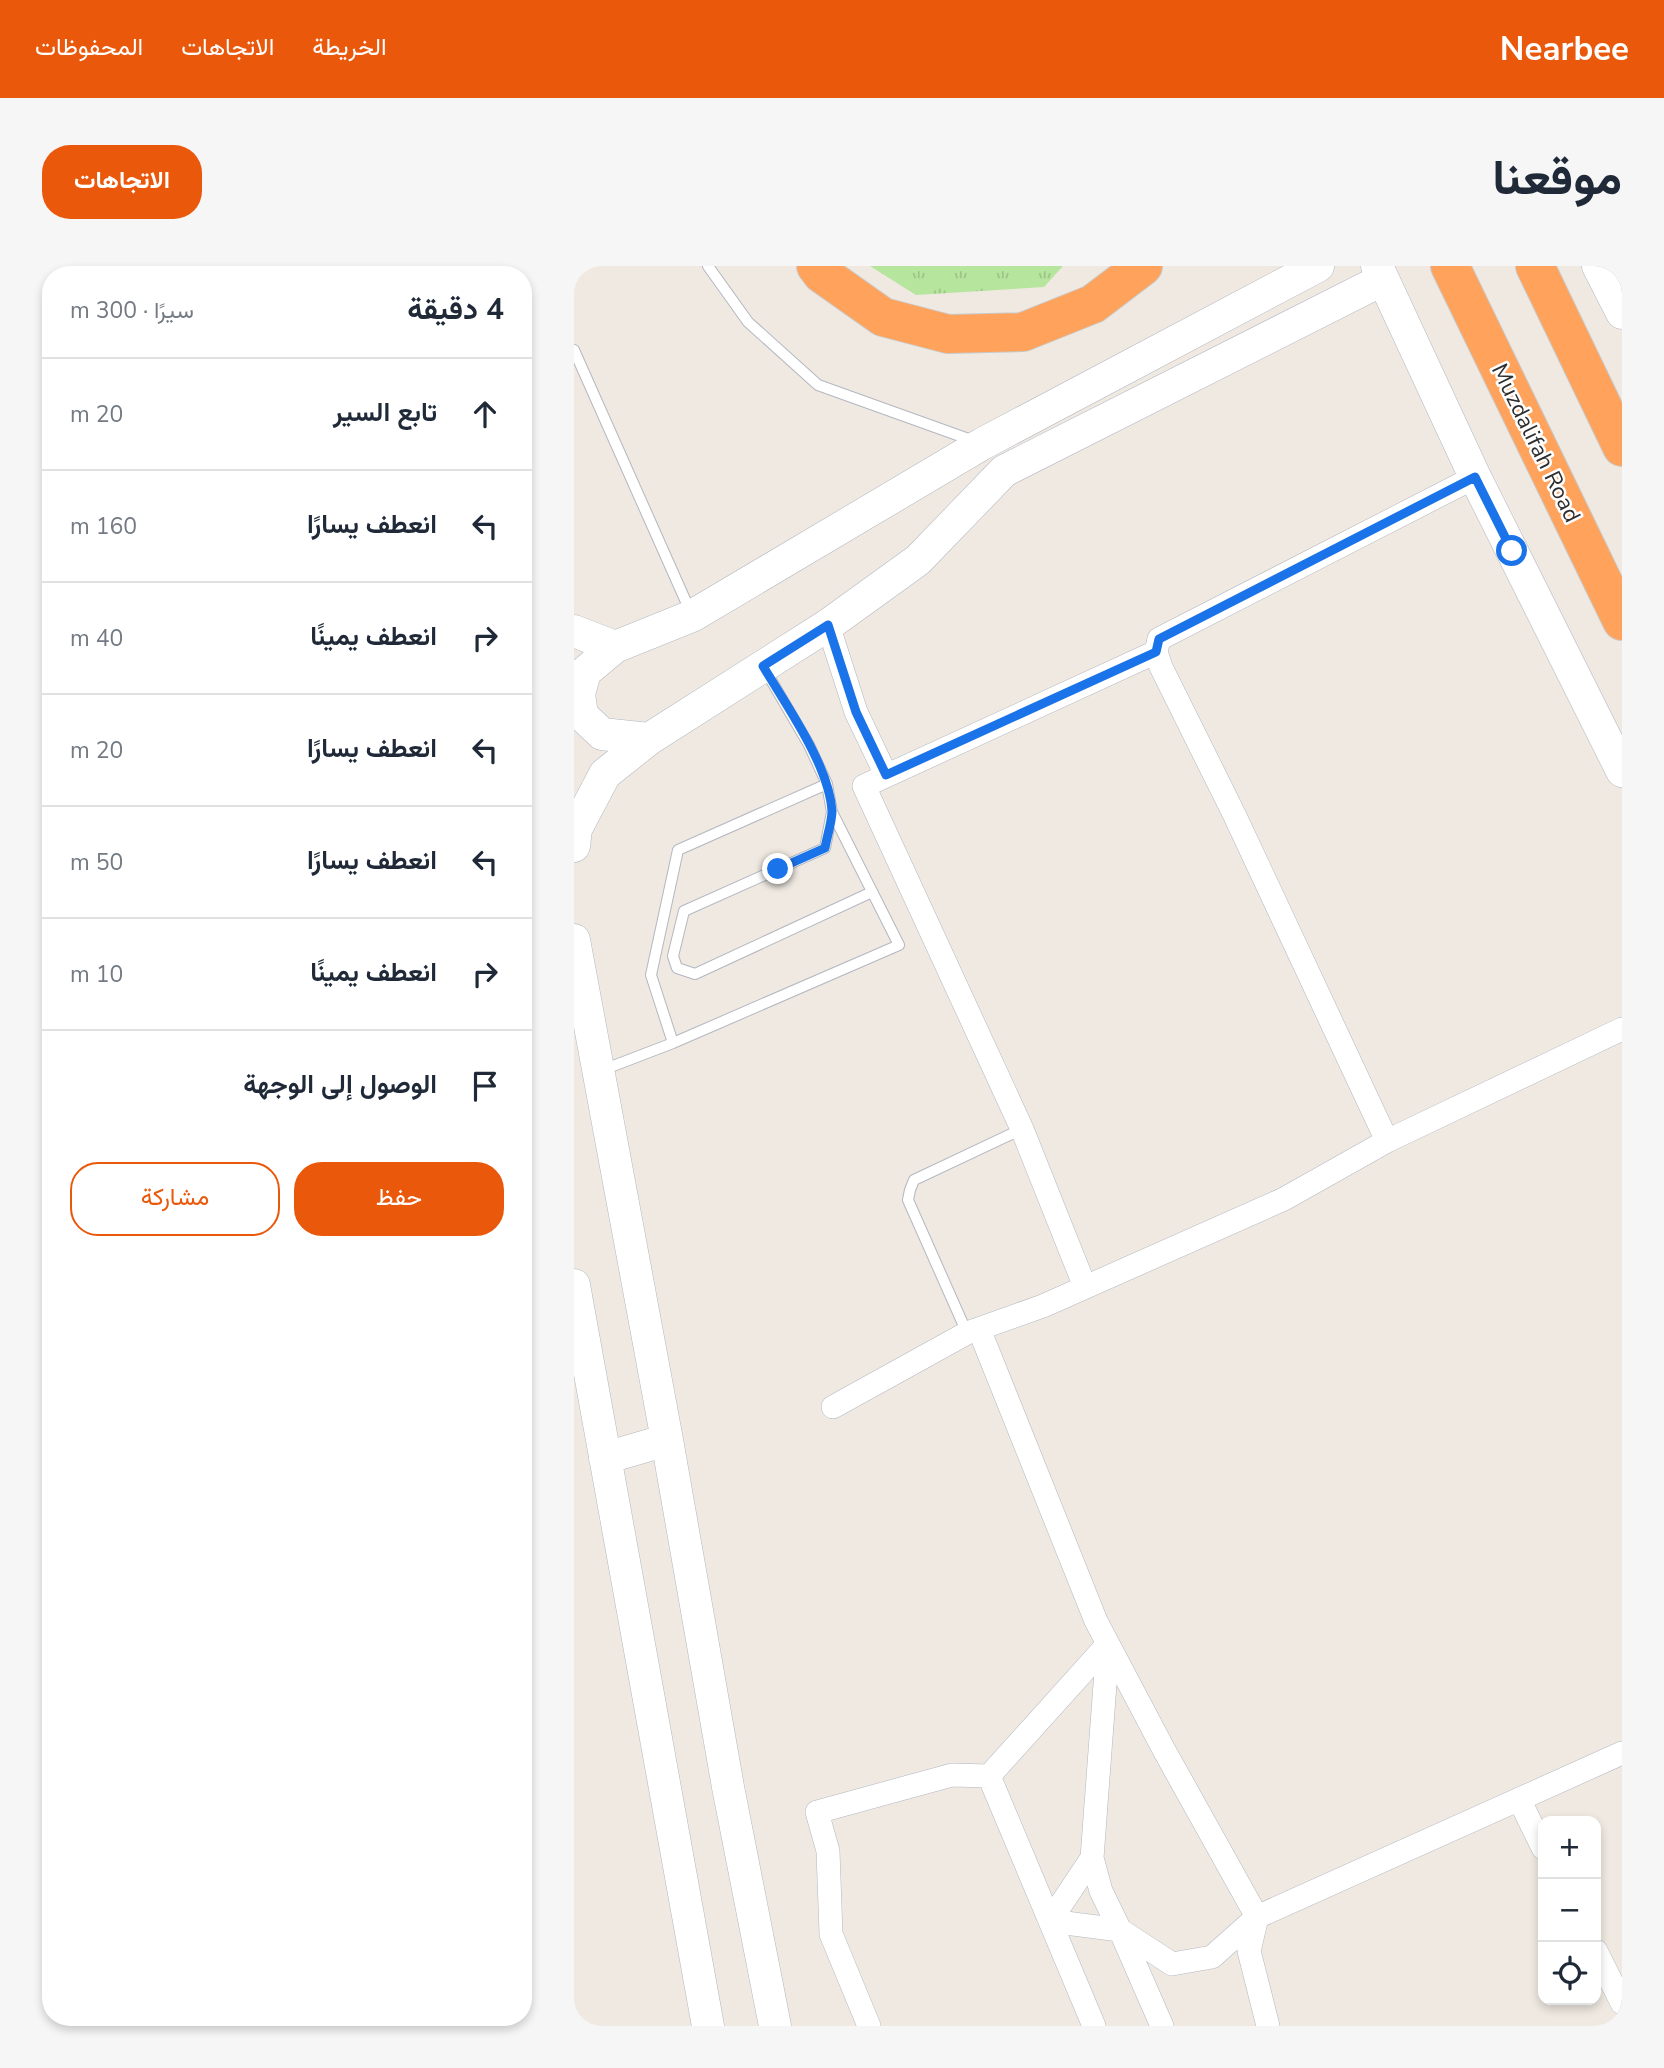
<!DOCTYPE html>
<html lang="ar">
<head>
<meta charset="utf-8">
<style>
	body { margin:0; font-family:"Nunito Sans",Vazirmatn,sans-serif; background:#f6f6f7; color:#1f2937; direction:rtl }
	.controls { position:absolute; right:21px; bottom:21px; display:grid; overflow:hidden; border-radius:14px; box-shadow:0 4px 10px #0003 }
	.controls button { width:63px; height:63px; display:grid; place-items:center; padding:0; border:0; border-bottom:2px solid #e0e1e3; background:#fff; color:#1f2937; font:35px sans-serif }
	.stop { position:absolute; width:21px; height:21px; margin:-16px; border:5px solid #1a73e8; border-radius:50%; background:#fff }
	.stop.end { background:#1a73e8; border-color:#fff; box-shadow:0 2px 7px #0008 }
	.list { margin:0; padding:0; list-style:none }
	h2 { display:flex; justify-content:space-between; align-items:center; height:91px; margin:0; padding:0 28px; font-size:30px }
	h2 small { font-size:23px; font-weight:400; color:#747a83 }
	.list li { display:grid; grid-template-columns:46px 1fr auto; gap:21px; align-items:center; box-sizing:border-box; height:112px; padding:0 28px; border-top:2px solid #e0e1e3 }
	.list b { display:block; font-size:26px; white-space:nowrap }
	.list em { font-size:23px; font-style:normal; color:#747a83 }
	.actions { display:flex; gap:14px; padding:21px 28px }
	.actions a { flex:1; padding:16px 0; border:2px solid #ea580c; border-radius:28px; text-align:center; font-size:24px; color:#ea580c }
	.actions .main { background:#ea580c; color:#fff }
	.icon { flex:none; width:38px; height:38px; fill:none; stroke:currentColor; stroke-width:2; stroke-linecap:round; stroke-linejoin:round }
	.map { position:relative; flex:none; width:1048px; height:1760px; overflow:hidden; direction:ltr; border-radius:28px }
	header { display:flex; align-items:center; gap:42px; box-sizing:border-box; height:98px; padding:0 35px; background:#ea580c; color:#fff }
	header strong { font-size:33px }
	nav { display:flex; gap:38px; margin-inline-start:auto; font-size:24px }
	.intro { display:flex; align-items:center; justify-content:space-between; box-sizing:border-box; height:168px; padding:0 42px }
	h1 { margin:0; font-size:49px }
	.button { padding:18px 32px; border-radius:28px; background:#ea580c; color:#fff; font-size:24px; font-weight:700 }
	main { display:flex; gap:42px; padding:0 42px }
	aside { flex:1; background:#fff; border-radius:28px; box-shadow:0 4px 10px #0003 }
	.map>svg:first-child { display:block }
	.grass { fill:url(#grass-tufts) }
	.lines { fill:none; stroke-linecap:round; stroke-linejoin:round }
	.lane-casing { stroke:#b4b7c1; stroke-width:12 }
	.street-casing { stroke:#b4b7c1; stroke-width:24 }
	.secondary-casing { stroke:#b4b7c1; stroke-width:33 }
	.highway-casing { stroke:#c9c9c9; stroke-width:40 }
	.lane { stroke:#fff; stroke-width:10 }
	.street { stroke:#fff; stroke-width:23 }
	.secondary { stroke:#fff; stroke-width:32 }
	.highway { stroke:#ffa35c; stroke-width:38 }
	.route { stroke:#1a73e8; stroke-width:9 }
	.labels { text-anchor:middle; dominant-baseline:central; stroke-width:5; stroke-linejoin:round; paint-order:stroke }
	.street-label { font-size:23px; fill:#2e2e2e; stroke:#fff }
</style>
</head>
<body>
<header>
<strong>Nearbee</strong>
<nav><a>الخريطة</a><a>الاتجاهات</a><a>المحفوظات</a></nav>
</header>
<div class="intro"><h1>موقعنا</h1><a class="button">الاتجاهات</a></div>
<main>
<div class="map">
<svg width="1048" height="1760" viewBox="0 0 1048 1760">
	<defs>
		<pattern id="grass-tufts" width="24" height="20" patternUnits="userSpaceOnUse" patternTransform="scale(1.75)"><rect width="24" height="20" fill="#b6e59e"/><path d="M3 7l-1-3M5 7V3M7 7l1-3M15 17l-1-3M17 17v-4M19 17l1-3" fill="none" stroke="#9dc588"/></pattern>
	</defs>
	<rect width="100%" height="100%" fill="#efe9e1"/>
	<path class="grass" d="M296,0h193l-19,21 -128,8z"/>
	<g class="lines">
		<g class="lane-casing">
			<path id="lane" d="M134,0l40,56 70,63 156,56
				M0,84l117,263
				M258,546l-7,36 -141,63 -11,45 4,12 18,6 177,-82
				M99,777l-22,-68 27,-125 149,-66 -18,-39 -45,-77
				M26,805l73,-28 226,-98 -67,-133 -5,-28
				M393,1067l-59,-133 2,-10 4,-10 108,-51"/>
		</g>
		<g class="street-casing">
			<path id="street" d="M254,359l28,87 30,63
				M813,875l-153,-327 -73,-147 -5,-15 3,-13 316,-162
				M511,1021l-63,-158 -158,-343 292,-134
				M405,1063l117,292 68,129 93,167 365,-164
				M259,1141l134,-74 76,-27 241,-107 103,-58 235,-112
				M534,1378l-16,214 9,33 19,39 52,34 40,-7 45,-40
				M415,1510l105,250
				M945,1533l24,49
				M518,1592l-42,63 70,9 42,96
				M683,1651l-8,34 19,75
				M1022,1685l26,52
				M295,1760l-38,-92 -3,-83 -11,-39 135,-37 37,1 119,-132"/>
		</g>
		<g class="secondary-casing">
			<path id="secondary" d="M803,0l98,211 147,294
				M1024,0l24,47
				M0,365l41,16 77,-31 290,-172 336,-178
				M41,381l-30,25 -6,22 3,21 20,19 47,5
				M0,580l2,-17 29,-55 44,-35 179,-114 90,-65 86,-89 378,-191
				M0,674l93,500 61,347 47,239
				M0,1019l134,741
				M31,1192l62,-18"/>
		</g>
		<g class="highway-casing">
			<path id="highway" d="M242,0l6,8 61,43 65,17 75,-2 70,-28 50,-38
				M876,0l172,355
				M961,0l87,181"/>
		</g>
		<use href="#lane" class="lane"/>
		<use href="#street" class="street"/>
		<use href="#secondary" class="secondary"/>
		<use href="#highway" class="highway"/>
	</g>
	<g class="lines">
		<path class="route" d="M204,603l47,-21c2,-12 7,-26 7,-37 -3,-46 -46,-106 -69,-145l65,-41 28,87 30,63 270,-123 3,-13 316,-162 37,74"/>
	</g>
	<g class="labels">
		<g class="street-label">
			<text transform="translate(962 177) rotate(64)">Muzdalifah Road</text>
		</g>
	</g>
</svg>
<div class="controls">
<button>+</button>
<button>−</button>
<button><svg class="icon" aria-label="locate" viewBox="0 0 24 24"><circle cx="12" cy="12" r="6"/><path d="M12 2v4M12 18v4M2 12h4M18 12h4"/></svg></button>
</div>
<div class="stop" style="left:938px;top:285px"></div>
<div class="stop end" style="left:204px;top:603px"></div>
</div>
<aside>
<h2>4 دقيقة<small>سيرًا · 300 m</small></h2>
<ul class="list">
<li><svg class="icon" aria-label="ahead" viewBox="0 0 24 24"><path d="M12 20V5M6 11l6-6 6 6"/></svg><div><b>تابع السير</b></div><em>20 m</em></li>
<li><svg class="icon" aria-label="left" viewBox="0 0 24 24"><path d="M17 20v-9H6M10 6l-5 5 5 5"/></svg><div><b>انعطف يسارًا</b></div><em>160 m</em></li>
<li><svg class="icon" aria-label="right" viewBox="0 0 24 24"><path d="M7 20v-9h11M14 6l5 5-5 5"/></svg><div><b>انعطف يمينًا</b></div><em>40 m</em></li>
<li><svg class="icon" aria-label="left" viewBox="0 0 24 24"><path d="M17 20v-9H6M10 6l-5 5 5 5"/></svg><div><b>انعطف يسارًا</b></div><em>20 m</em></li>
<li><svg class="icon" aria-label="left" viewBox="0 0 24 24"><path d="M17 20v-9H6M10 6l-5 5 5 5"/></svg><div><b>انعطف يسارًا</b></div><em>50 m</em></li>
<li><svg class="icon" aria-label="right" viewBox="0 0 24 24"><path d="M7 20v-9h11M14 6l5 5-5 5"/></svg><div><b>انعطف يمينًا</b></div><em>10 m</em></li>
<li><svg class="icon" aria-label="arrive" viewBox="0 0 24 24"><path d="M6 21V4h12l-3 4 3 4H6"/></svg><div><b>الوصول إلى الوجهة</b></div></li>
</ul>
<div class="actions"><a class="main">حفظ</a><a>مشاركة</a></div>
</aside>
</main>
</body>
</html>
